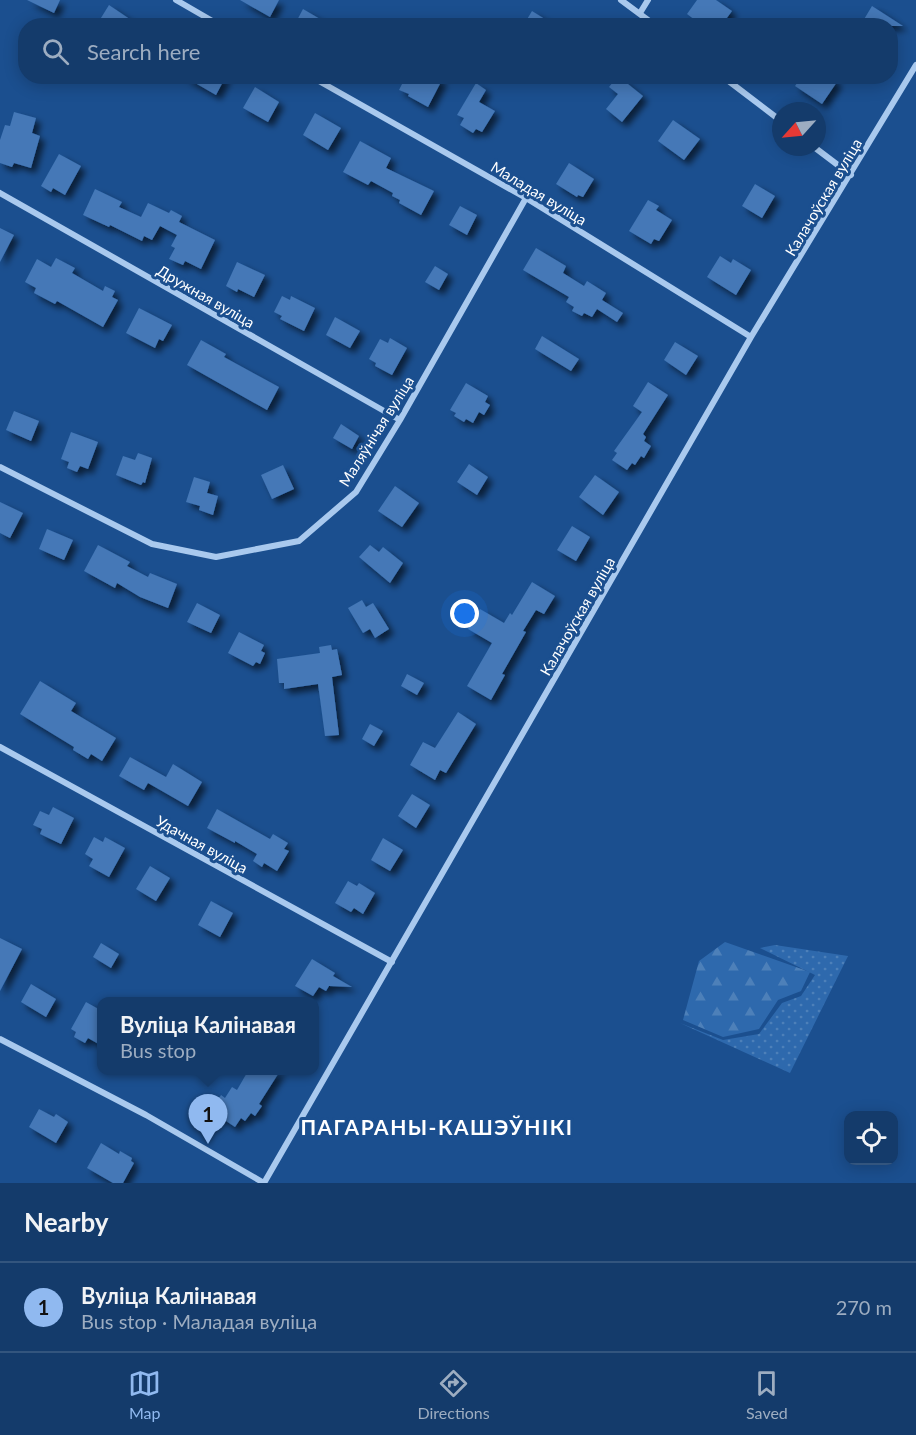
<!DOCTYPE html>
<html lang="en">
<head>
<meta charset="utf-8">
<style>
	body { margin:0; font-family:Lato,sans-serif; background:#1d4271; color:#f1f3f6 }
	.controls { position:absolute; right:18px; bottom:18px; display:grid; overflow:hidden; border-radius:12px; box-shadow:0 3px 15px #0003 }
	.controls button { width:54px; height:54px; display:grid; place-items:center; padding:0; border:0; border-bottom:2px solid #33557e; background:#143b6b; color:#f1f3f6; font:30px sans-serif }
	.compass { position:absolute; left:772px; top:102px; width:54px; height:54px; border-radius:50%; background:#143b6b; box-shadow:0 3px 15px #0003; rotate:243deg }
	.you { position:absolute; left:465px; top:614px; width:21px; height:21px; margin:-15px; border:4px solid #fff; border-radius:50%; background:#1a73e8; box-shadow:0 0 0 9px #1a73e833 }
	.badge { display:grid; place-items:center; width:39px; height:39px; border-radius:50%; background:#90b9f0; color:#111; font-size:20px; font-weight:700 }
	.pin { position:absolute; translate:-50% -50px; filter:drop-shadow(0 2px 3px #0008) }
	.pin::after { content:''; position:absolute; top:32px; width:21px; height:18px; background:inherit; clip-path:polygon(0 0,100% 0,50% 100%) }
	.popup { position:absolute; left:97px; top:997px; width:222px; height:78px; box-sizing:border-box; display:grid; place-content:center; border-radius:12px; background:#143b6b; filter:drop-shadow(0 2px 4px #0005); font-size:20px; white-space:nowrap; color:#9dadc1 }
	.popup b { font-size:22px; color:#f1f3f6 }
	.popup::after { content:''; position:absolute; left:50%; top:100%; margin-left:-12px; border:12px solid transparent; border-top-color:#143b6b }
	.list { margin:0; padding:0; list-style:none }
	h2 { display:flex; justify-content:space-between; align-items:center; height:78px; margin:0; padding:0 24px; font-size:26px }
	h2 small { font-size:20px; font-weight:400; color:#9dadc1 }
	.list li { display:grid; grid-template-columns:39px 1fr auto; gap:18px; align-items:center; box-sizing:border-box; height:90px; padding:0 24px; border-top:2px solid #33557e }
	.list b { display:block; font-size:22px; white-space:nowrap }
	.list p { margin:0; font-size:20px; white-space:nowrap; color:#9dadc1 }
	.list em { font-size:20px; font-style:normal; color:#9dadc1 }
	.icon { flex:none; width:33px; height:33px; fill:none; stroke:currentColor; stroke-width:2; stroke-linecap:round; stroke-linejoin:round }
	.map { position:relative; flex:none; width:916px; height:1183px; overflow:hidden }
	.search { position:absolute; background:#143b6b; box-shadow:0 3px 15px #0003; left:18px; right:18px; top:18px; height:66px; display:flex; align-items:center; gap:15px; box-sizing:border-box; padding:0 21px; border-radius:24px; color:#9dadc1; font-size:22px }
	.sheet { height:168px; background:#143b6b }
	nav { display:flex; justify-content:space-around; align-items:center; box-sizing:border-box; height:84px; border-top:2px solid #33557e; background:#143b6b; font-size:16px; color:#9dadc1 }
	nav a { display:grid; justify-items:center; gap:3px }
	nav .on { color:#90b9f0 }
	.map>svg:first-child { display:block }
	.grass { fill:url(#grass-dots) }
	.forest { fill:url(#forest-firs) }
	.building { fill:#4478b7; filter:url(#shadow) }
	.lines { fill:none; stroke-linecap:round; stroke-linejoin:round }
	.street { stroke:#a9c9ee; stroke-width:6 }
	.labels { text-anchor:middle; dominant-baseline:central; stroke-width:6; stroke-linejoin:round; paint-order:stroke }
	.street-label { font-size:15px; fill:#fff; stroke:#1b4f8f }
	.district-label { font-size:21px; font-weight:bold; letter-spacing:1.5px; fill:#fff; stroke:#1b4f8f }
</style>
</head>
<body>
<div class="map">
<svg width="916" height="1183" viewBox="0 0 916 1183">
	<defs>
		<pattern id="grass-dots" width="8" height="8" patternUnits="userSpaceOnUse" patternTransform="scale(1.5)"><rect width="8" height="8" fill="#2e69ad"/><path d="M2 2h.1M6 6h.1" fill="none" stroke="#4d80b9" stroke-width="1.8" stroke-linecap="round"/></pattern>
		<pattern id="forest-firs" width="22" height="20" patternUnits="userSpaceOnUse" patternTransform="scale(1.5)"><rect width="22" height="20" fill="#2e69ad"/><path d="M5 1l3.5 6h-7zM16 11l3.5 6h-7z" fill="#4d80b9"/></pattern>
		<filter id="shadow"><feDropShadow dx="5" dy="5" stdDeviation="3" flood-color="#0009"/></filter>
	</defs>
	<rect width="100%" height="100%" fill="#1b4f8f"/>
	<path class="grass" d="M775,945l73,11 -58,117 -110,-50 43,17 36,-6 23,-31 19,-7 14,-21 -55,-27z"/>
	<path class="forest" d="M725,942l85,30 -9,19 -23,9 -19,29 -36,8 -40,-17 16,-59z"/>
	<path class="building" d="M27,0h33l-6,13z
		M240,0h39l-9,17z
		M697,0h19l16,11 -11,15h-18l-16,-12z
		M109,5l31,21h-44z
		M872,6l31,20h-43z
		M303,9l29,17h-38z
		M532,11l24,15h-33z
		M183,76h43l-10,19z
		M406,76h28l8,4 -14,27 -20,-11 1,-2 -10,-4z
		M618,76l25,20 -21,26 -16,-13 12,-15 -9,-7z
		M802,76h27l8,6 -15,22 -27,-18z
		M476,83l10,7 -7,12 16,9 -13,21 -6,-3 -3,4 -13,-8 4,-7 -7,-3z
		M255,87l24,15 -11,20 -25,-14z
		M14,112l22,6 -4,15 8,3 -9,32 -17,-5 -2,4 -12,-4v-23l5,-15 5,1z
		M315,113l26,15 -13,22 -25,-15z
		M673,120l27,19 -16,21 -26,-19z
		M360,141l31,17 -5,10 48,23 -13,24 -22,-12 1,-3 -8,-4 1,-3 -22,-12 -3,4 -25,-13z
		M59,154l22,12 -16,29 -12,-7 -2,4 -10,-6z
		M569,163l25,16 -11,18 -5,-2 -1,2 -21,-13z
		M755,184l20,12 -13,22 -20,-12z
		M95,189l27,13 -3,5 22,10 7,-14 21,10 2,-3 11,6 -3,6 36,18 -14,29 -16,-8 -2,4 -14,-6 6,-11 -4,-2 6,-11 -17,-9 -8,14 -8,-4 -2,5 -32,-16 -1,2 -26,-12z
		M648,200l11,6 -3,4 16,10 -13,21 -5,-2 -3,5 -22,-13z
		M460,206l17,9 -10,20 -18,-10z
		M0,228l14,7 -14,27z
		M536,248l30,18 -3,7 21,13 3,-5 19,12 -4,7 21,13 -6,9 -20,-13 -5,8 -8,-4 -2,3 -10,-5 2,-4 -8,-5 3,-5 -46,-27z
		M720,256l11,7 2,-4 18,11 -15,25 -29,-18z
		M56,258l19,10 -3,5 31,18 2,-5 10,5 -3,6 6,3 -15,27 -46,-26 -2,3 -21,-11 2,-5 -11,-6 12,-23 14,8z
		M237,262l28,13 -11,22 -16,-8 -1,3 -11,-6z
		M435,266l13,8 -9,16 -14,-8z
		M282,296l8,4 1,-4 24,12 -11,23 -24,-12 2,-3 -8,-4z
		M139,308l33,17 -9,16 -4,-2 -4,9 -29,-15z
		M335,317l25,14 -10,17 -24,-13z
		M542,336l37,23 -8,12 -36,-22z
		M390,338l17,10 -15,27 -17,-9 1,-3 -7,-4 11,-20 8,4z
		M201,340l25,14 -2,3 55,30 -12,23 -80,-45z
		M675,342l23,14 -12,19 -22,-15z
		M648,382l20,13 -25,39 3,3 -2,4 7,5 -7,12 -3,-2 -6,9 -3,-2 -5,7 -15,-10 5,-7 -3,-2 28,-39 -9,-6z
		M466,383l22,13 -3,6 5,3 -6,10 -5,-3 -6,11 -7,-4 -2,3 -10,-6 2,-3 -6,-3z
		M14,411l25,10 -8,20 -25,-11z
		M341,424l18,12 -7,13 -19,-11z
		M71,432l27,10 -10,27 -8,-3 -3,6 -10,-4 2,-6 -8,-3z
		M138,453l14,5 -7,25 -2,-1 -2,3 -25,-10 7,-19 12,4z
		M469,464l19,13 -11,18 -20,-13z
		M283,465l11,24 -22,10 -11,-24z
		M595,475l24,17 -16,23 -24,-18z
		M194,477l16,5 -3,11 11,3 -5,19 -14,-5 1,-4 -14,-4z
		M395,486l24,17 -17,24 -24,-16z
		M0,502l23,11 -13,25 -10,-5z
		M572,526l18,11 -14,24 -19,-11z
		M47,529l26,11 -9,20 -25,-11z
		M98,545l32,17 -3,4 21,11 2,-4 27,11 -9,24 -28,-11 -23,-14 -2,5 -31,-17z
		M370,545l9,7 4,-5 20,16 -13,20 -31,-26z
		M532,582l23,14 -11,18 -8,-4 -13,21 3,1 -24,42 3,1 -14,25 -24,-14 25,-43 -24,-14 12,-20 24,14 6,-10 2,2z
		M362,600l4,7 7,-4 16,26 -14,9 -5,-9 -7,4 -15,-25z
		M197,603l23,12 -9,18 -24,-11z
		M239,632l25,13 -3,6 4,2 -5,11 -4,-2 -3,4 -25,-13z
		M331,645l1,5 5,-1 5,26 -10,2 7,58 -14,1 -7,-52 -34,5v-6h-5l-2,-24 43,-6 -1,-6z
		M407,674l17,9 -7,12 -16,-9z
		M40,681l36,22 -5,8 45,27 -14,23 -11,-7 -3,5 -15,-9 1,-3 -54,-33z
		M458,712l18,12 -30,49 -6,-3 -5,10 -25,-15 13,-23 12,6z
		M370,724l13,7 -9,15 -12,-7z
		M130,757l36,20 7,-13 29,18 -14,24 -40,-23 -4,7 -25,-14z
		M412,794l18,11 -14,23 -18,-12z
		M53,807l21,11 -13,26 -21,-10 2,-5 -9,-4 7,-14 9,4z
		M217,809l53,30 3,-5 15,9 -4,6 5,2 -12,20 -13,-8 -2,4 -9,-6 4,-7 -22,-13v2l-28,-15z
		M94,837l9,5 2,-5 20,11 -16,29 -20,-11 4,-7 -8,-5z
		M383,838l20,12 -13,21 -19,-11z
		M150,866l20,12 -14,23 -20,-12z
		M348,881l9,5 2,-3 16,10 -12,21 -9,-6 -3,4 -16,-9z
		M211,901l22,12 -13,24 -22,-12z
		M0,938l22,11 -22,42z
		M101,943l18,11 -8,14 -18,-11z
		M312,959l23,14 -2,3 19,11 -23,-1 -3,5 -7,-4 -6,9 -18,-10z
		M31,984l25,15 -10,18 -25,-15z
		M86,1002l16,9v35l-14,-8 -3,5 -11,-6 2,-5 -5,-3z
		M248,1071h32l-21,33 3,2 -7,10 -4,-3 -6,8 -4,-3 -6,9 -24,-16 10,-16 4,3 7,-11 5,3z
		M39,1109l15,8 2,-3 12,8 -12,21 -27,-16z
		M101,1143l18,11 1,-3 12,7 -1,3 3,2 -11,20h-10l-26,-15z"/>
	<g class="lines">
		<path class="street" d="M176,0l45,26
			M621,0l35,26
			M640,13l8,-13
			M310,76l216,122 225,139
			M722,76l59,45
			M814,147l37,28
			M0,193l400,227
			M0,467l152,77 64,13 83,-16 57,-49 44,-72 126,-222
			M0,747l392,215
			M0,1039l146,76 118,68
			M264,1183l487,-846 165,-272"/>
	</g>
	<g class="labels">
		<g class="street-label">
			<text transform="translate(539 193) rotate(31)">Маладая вуліца</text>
			<text transform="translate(823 197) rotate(-59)">Калачоўская вуліца</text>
			<text transform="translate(206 296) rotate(30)">Дружная вуліца</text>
			<text transform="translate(376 431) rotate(-58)">Маляўнічая вуліца</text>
			<text transform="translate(577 616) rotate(-60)">Калачоўская вуліца</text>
			<text transform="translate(202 844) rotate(29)">Удачная вуліца</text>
		</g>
		<g class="district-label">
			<text x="437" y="1126">ПАГАРАНЫ-КАШЭЎНІКІ</text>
		</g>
	</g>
</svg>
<div class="controls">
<button><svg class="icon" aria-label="locate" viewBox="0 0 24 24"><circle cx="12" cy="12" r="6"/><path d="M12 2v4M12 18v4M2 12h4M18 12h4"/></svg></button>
</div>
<svg class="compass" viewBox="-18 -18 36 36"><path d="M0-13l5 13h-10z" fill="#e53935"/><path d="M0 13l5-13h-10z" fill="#9dadc1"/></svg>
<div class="you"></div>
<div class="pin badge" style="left:208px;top:1144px">1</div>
<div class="popup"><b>Вуліца Калінавая</b>Bus stop</div>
<div class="search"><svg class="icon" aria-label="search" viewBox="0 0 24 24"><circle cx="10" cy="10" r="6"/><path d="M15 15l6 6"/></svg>Search here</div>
</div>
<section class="sheet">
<h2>Nearby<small></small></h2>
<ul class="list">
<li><span class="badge">1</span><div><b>Вуліца Калінавая</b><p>Bus stop · Маладая вуліца</p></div><em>270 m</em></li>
</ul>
</section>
<nav>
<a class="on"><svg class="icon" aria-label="map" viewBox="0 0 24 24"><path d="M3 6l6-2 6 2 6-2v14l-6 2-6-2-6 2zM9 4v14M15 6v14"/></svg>Map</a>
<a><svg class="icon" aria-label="directions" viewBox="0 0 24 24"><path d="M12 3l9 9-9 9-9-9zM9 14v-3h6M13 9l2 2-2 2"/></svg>Directions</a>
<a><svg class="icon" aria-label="saved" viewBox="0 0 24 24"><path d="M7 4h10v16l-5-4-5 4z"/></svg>Saved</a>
</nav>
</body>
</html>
